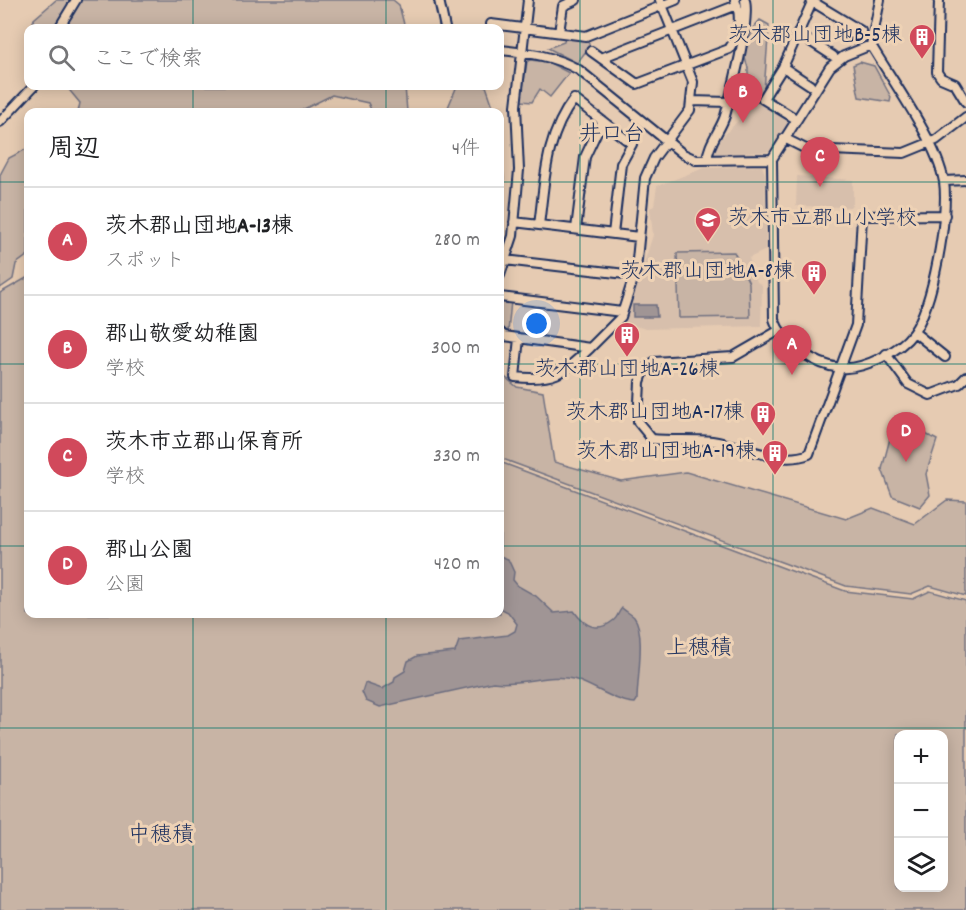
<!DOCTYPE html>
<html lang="ja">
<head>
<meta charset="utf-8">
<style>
	body { margin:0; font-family:Dekko,"Klee One",sans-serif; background:#f6f6f6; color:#202124 }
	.controls { position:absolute; right:18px; bottom:18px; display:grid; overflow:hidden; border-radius:12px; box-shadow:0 3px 15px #0003 }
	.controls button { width:54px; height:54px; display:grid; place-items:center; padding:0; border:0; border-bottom:2px solid #e0e0e0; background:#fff; color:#202124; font:30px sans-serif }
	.you { position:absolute; left:537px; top:324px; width:21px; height:21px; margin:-15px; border:4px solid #fff; border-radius:50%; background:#1a73e8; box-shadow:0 0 0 9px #1a73e833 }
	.badge { display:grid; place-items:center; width:39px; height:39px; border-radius:50%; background:#d1495b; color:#fff; font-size:20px; font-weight:700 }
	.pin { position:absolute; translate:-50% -50px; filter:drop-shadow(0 2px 3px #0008) }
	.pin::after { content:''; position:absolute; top:32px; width:21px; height:18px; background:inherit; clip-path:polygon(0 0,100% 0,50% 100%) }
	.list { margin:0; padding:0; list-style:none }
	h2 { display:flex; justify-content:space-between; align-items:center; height:78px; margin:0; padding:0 24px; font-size:26px }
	h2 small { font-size:20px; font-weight:400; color:#757577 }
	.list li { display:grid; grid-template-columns:39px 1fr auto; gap:18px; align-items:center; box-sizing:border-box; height:108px; padding:0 24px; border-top:2px solid #e0e0e0 }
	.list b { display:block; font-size:22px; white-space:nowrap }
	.list p { margin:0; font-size:20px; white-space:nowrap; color:#757577 }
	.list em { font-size:20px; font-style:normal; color:#757577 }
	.icon { flex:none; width:33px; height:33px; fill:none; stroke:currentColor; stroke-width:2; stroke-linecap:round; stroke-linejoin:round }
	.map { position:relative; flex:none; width:966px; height:910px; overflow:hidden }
	.search { position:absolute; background:#fff; box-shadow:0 3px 15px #0003; left:24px; top:24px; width:480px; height:66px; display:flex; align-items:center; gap:15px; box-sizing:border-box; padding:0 21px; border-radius:12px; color:#757577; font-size:22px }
	.panel { position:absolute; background:#fff; box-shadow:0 3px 15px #0003; left:24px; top:108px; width:480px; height:510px; border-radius:12px }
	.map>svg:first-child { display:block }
	.built { fill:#d7bfac }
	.green { fill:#c8b4a5; stroke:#727282; stroke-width:1.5; fill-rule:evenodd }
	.water { fill:#a09595; stroke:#6b6c7f; stroke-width:1.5 }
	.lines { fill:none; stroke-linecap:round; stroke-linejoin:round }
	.minor-casing { stroke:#1b2f5e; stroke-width:12 }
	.minor { stroke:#eed2b5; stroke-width:8 }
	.grid { fill:none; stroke:#0f766e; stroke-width:1.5; stroke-opacity:0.55 }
	.labels { text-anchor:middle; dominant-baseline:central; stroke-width:6; stroke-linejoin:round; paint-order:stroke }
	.poi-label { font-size:21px; fill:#1b2f5e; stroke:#eed2b5; text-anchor:end }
	.neighbourhood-label { font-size:22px; fill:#1b2f5e; stroke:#eed2b5 }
</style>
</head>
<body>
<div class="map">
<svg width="966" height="910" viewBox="0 0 966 910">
	<rect width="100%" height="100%" fill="#e6cbb2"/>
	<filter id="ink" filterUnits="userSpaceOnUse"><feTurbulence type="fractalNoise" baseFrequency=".0167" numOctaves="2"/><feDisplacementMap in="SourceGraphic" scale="12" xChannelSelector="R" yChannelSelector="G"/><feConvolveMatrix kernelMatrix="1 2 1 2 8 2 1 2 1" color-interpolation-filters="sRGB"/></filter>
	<g filter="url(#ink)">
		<path class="built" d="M759,99l28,17v9l-14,23 -6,4 -54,2 -4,-3z
			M762,166l3,8 1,76 -17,8 8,24 5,3 -1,41 -115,3 -21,-6 28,-88 -3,-27 4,-2 3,-20 47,-18z
			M797,176l56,4v23l-3,4 -54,-1z"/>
		<path class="green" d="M56,0h337l6,5 6,23h-374l3,-9z
			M760,20l9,5 -5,65 -3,9 -13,8v-39l-4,-13 9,-27z
			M565,35l21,3 4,8 -13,17 -29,-15 16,-6z
			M530,60l18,2 21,11 -19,24 -10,-8 -8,13 -11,-1 6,-39z
			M860,62l14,4 17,31 -1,5 -31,-5 -6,-32z
			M66,86h339l2,26h-35l-4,-9 -36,-8 -34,17h-220l2,-9z
			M457,86h29l9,26h-49z
			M500,134l4,46 -4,53z
			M28,148v107l-12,9 -3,15 -13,9v-113l9,-17z
			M734,252l15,31 1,34 -71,1 -2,-65z
			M28,277v337h472v-152l345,129 68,8 17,-8 36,10v309h-966v-617zM898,734h46v154h-46z
			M500,300l11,1 -3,31 -8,-7z
			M500,373l17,14 26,5 11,70 67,19 65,-9 160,47 27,-11 42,16 32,-24 19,1v95l-36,-10 -19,8 -65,-8 -346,-128z
			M898,420l39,20 -11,34 4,21 -10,12 -28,-11 -10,-27 12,-46z"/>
		<path class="water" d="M633,305h23l1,12h-24z
			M500,556l8,3 6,13 -1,8 5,6 18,10 18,17 20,-2c11,16 24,22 40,9 4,-3 4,-8 8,-12 3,3 9,6 12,9 12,15 3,63 3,83l-2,3c-23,-2 -41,-18 -62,-24 -22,-6 -54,7 -80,3l-113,25 -14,-6 -4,-9 3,-9 17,6 12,-7 1,-5 10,-6 3,-10 9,-5 38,-4 4,-11 49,-6 7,-4 2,-7 -9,-12 -8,-4z"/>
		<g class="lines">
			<g class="minor-casing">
				<path id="minor" d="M439,0l6,28
					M939,0l-2,72 4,6 14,6 11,18
					M813,2l48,29
					M491,24l95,12 90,-36
					M59,28l17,-28
					M559,32l4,-26 13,-6
					M799,34l34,22
					M871,45l-27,11 -14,11 -58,92 2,160c8,24 42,47 67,49 23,2 59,-17 72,-35 20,-27 36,-118 31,-151 -7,-40 -51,-100 -73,-137l9,-45
					M500,50c29,3 52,5 79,20l104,84 13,6 76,-1
					M591,51l46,33 92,-35c10,-14 13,-33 6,-49
					M601,58l136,-53
					M783,67l27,18
					M692,101l36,1
					M796,119l-33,-20 20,-32 30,-67
					M0,122l34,-36
					M784,138l22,11 98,4 32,-13 30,-23
					M707,160c1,-16 13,-29 18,-44 7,-24 25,-94 20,-116
					M944,181l22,-1
					M514,222l125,15
					M539,225c6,-45 6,-88 35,-126l58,45 -11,20 -8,70
					M576,229l9,-72 17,-36
					M505,260l129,15
					M500,275l13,-39 6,-66 -3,-64 12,-106
					M500,297l122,15
					M778,331l-45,26 -79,5 -10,9 -4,11 -2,40 14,17c20,2 40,0 60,2 30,4 67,25 97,13l47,-129 6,-109 83,-1
					M500,332l4,4 86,12 31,-31 15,-47 9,-92 9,-20 36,-48 3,-28 -33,-82
					M914,332l31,25
					M519,338l-4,39c39,4 47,-3 75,-29
					M886,354l22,30 22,11 29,-11 7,-7"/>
			</g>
			<use href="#minor" class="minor"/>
		</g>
	</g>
	<path class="grid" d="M193,0v28M386,0v28M580,0v910M773,0v910M193,86v26M386,86v26M0,182h28M500,182h466M0,364h28M500,364h466M0,546h28M500,546h466M193,614v296M386,614v296M0,728h966"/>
	<defs>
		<g id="building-pin" transform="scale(1.35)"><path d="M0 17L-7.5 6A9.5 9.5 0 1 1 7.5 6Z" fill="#d1495b" stroke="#eed2b5"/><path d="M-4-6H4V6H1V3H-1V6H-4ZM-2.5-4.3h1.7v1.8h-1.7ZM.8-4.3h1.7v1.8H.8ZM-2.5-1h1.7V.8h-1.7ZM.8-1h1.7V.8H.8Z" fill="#fff"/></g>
		<g id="school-pin" transform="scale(1.35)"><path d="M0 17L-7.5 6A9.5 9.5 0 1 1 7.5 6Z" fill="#d1495b" stroke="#eed2b5"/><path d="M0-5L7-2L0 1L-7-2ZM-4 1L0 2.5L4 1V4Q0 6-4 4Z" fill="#fff"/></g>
	</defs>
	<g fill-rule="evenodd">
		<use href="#building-pin" x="922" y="37"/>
		<use href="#school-pin" x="708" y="220"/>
		<use href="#building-pin" x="814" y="273"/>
		<use href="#building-pin" x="627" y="335"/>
		<use href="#building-pin" x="763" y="414"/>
		<use href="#building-pin" x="775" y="453"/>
	</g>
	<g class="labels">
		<g class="poi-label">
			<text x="902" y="37">茨木郡山団地B-5棟</text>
			<text x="728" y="220" text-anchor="start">茨木市立郡山小学校</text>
			<text x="794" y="273">茨木郡山団地A-8棟</text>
			<text x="627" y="371" text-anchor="middle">茨木郡山団地A-26棟</text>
			<text x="744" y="414">茨木郡山団地A-17棟</text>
			<text x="756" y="453">茨木郡山団地A-19棟</text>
		</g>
		<g class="neighbourhood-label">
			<text x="612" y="135">井口台</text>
			<text x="699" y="649">上穂積</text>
			<text x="161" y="836">中穂積</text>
		</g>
	</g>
</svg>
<div class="controls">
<button>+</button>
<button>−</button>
<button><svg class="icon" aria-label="layers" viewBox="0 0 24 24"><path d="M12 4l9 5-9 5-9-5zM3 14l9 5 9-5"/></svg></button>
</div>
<div class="you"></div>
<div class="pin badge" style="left:792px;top:375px">A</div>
<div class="pin badge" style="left:743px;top:123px">B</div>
<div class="pin badge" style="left:820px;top:187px">C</div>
<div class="pin badge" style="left:906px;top:462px">D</div>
<div class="search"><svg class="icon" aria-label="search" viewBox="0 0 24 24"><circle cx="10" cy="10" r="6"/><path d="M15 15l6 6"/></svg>ここで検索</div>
<section class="panel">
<h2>周辺<small>4件</small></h2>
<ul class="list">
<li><span class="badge">A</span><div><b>茨木郡山団地A-13棟</b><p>スポット</p></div><em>280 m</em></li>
<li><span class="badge">B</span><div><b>郡山敬愛幼稚園</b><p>学校</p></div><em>300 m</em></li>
<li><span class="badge">C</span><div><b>茨木市立郡山保育所</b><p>学校</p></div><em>330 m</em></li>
<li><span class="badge">D</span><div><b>郡山公園</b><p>公園</p></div><em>420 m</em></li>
</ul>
</section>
</div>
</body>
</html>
